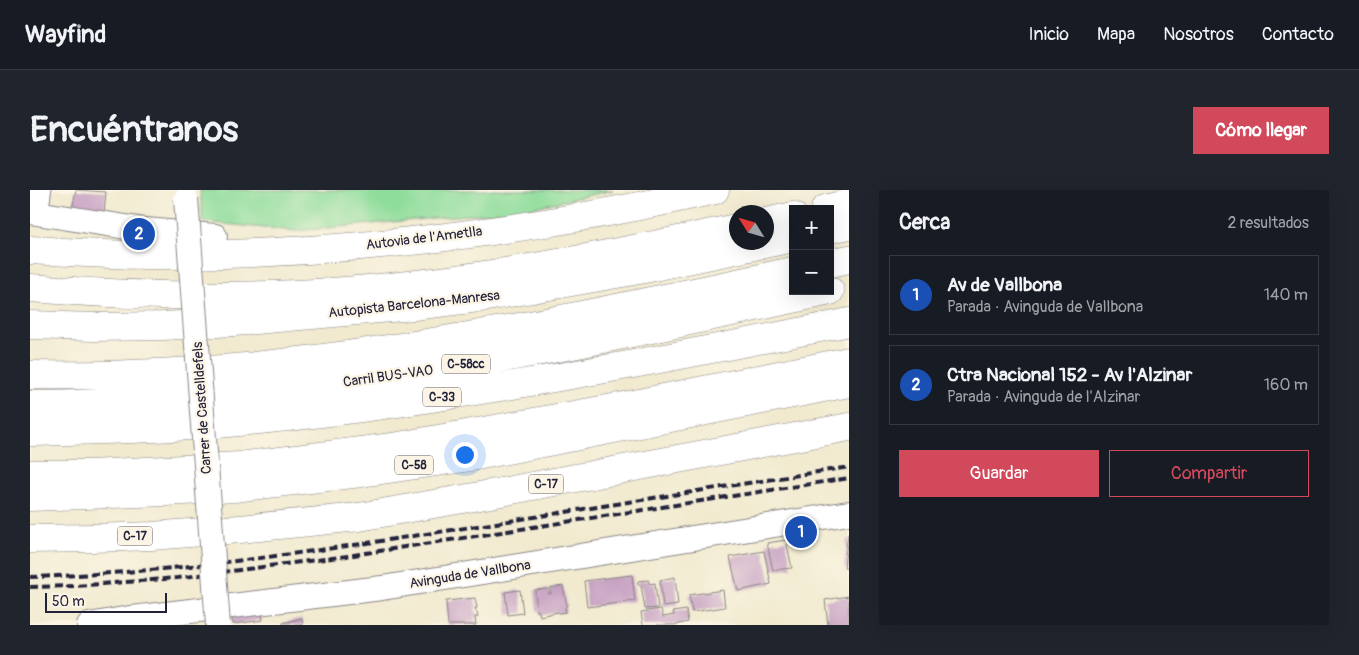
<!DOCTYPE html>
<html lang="es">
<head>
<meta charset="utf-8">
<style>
	body { margin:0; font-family:Pangolin,sans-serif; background:#20242c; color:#f1f3f6 }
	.controls { position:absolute; right:15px; top:15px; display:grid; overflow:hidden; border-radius:0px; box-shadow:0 5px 20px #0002 }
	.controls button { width:45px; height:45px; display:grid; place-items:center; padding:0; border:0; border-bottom:1px solid #363941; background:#171b24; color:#f1f3f6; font:25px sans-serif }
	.compass { position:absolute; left:699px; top:15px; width:45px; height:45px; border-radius:50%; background:#171b24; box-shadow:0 5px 20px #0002; rotate:307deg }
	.scale { position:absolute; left:15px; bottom:12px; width:122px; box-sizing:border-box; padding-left:5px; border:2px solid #22223b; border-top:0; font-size:14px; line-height:18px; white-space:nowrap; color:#22223b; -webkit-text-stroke:4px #fcf5e5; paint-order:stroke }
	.you { position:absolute; left:434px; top:264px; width:18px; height:18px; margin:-12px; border:4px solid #fff; border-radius:50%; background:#1a73e8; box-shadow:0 0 0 8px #1a73e833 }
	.badge { display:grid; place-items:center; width:32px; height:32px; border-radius:50%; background:#d1495b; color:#fff; font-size:16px; font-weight:700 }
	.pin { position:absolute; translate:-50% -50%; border:2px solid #fff; box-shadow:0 1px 5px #0006 }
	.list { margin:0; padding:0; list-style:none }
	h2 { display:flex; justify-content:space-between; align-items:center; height:65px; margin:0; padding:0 20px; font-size:21px }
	h2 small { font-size:16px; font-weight:400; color:#9ea1a6 }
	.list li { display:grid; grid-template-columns:32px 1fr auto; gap:15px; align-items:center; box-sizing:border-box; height:80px; margin:0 10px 10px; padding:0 10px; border:1px solid #363941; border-radius:0px }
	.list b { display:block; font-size:19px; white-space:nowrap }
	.list p { margin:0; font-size:16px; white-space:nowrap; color:#9ea1a6 }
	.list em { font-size:16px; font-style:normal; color:#9ea1a6 }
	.actions { display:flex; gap:10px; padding:15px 20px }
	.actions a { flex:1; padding:11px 0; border:1px solid #d1495b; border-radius:0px; text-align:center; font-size:18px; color:#d1495b }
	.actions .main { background:#d1495b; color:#fff }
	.map { position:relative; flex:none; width:819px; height:435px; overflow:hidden; border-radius:0px }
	header { display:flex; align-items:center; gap:30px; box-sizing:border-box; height:70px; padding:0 25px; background:#171b24; border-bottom:1px solid #363941 }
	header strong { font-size:24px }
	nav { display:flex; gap:28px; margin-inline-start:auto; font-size:18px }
	.intro { display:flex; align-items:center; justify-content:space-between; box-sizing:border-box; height:120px; padding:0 30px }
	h1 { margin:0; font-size:35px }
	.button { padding:12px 22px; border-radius:0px; background:#d1495b; color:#fff; font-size:18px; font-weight:700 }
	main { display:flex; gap:30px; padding:0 30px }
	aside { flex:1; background:#171b24; border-radius:0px; box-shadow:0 5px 20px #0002 }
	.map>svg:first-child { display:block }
	.green { fill:#8fdd9b; stroke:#58806b }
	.building { fill:#c6a0c3 }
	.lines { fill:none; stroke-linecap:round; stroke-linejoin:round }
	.minor-casing { stroke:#8a8685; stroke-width:26 }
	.highway-casing { stroke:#8a8685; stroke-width:29 }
	.minor { stroke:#fff; stroke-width:24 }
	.highway { stroke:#fff; stroke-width:28 }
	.rail { stroke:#22223b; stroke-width:4; stroke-dasharray:8 4; stroke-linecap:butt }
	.minor-bridge-casing { stroke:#8a8685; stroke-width:26; stroke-linecap:butt }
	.minor-bridge { stroke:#fff; stroke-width:24 }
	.labels { text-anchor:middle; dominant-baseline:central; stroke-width:4.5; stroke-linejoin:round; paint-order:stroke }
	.shield { fill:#fcf5e5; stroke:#63616e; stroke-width:1 }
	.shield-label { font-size:12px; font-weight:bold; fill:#22223b }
	.street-label { font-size:14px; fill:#22223b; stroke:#fcf5e5 }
</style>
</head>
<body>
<header>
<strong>Wayfind</strong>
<nav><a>Inicio</a><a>Mapa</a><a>Nosotros</a><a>Contacto</a></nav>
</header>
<div class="intro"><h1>Encuéntranos</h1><a class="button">Cómo llegar</a></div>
<main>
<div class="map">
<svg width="819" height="435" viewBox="0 0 819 435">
	<rect width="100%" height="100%" fill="#fcf5e5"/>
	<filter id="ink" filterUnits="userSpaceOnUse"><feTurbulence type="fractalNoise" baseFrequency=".02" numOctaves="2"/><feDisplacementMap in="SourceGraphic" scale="10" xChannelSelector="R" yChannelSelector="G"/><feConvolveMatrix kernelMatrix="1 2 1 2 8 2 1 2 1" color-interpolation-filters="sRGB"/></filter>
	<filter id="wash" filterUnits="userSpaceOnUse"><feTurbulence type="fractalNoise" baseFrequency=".0096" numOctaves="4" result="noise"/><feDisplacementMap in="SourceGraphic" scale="20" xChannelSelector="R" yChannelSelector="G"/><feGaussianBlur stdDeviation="1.12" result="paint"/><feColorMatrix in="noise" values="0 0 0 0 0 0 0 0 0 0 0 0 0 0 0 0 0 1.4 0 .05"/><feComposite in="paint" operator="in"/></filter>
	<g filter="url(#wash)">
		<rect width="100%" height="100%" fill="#f1eacf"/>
		<path class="green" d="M170,0h413l-92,20 -225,21 -93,-9z"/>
		<g id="blocks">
			<path class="building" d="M46,0l30,2 -2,21 -32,-3z
				M818,344h1v34h-5z
				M756,350l6,28 -19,2 -6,-27z
				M734,361l7,33 -33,7 -8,-34z
				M602,385l3,26 -48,6 -3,-26z
				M645,387l3,28 -15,2 -3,-27z
				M619,390v4l6,-1 3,25 -13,1 -4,-24h-3v-4z
				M533,396l4,20 -2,1 1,5 -7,1 -1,-1 -18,4 -1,-5h-2l-2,-21 13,-1 1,5h2l-1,-6z
				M490,400l3,23 -15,2 -3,-23z
				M693,400l2,17 -33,5 -3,-17z
				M819,406v29h-21l-3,-25z
				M445,408l2,10h-2l1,4h1l1,5h-3l1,8h-28l-2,-24z
				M631,419l2,8 11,-2 -1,-3 13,-2 2,12 -13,3h-32l-2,-13z
				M231,422l2,8 -30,4 -1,-8z
				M272,428l1,7h-20v-2z"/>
		</g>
	</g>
	<g filter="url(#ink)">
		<use href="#blocks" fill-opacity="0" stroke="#8a8685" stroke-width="1"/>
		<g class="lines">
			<g class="minor-casing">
				<path id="minor" d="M0,22l115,18 70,6
					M6,22l3,-22
					M59,435l35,-6 258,-31 467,-75"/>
			</g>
			<g class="highway-casing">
				<path id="highway" d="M795,19l24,-6
					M736,32l27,-6
					M800,39l19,-4
					M0,60c39,2 78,5 117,5 191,1 382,-23 568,-65
					M800,73l19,-4
					M0,98c88,7 177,10 265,6 149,-7 296,-35 441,-66
					M0,135l64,2 69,-1 71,-4 179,-16 74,-9 152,-27 154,-32
					M0,185c34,0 67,1 101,-1 50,-2 101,-5 151,-11 172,-19 341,-56 511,-92
					M0,215c108,-2 217,-8 324,-23 160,-22 318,-57 476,-91
					M0,242c69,-2 139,-3 208,-10 131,-12 261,-34 390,-57 74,-14 148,-28 221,-43
					M0,284h61l148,-8 154,-19 231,-41 225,-45
					M0,307l136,-5 68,-4 127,-15 110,-16 378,-74
					M0,349l62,-1 60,-2 88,-7 119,-12 115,-20 375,-70"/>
			</g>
			<use href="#minor" class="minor"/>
			<use href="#highway" class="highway"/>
			<path class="rail" d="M0,387c148,-4 295,-27 441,-50 126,-20 252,-40 378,-60
				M0,397l45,-1 102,-8 170,-22 502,-78"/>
			<g class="minor-bridge-casing">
				<path id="minor-bridge" d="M156,9l32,426"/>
			</g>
			<use href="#minor-bridge" class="minor-bridge"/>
		</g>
	</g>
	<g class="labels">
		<g class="shield">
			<rect x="412" y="164.5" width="48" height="19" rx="4"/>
			<rect x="393" y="197.5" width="38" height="19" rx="4"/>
			<rect x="365" y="265.5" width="38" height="19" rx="4"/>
			<rect x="498.5" y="284.5" width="35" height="19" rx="4"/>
			<rect x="87.5" y="336.5" width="35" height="19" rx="4"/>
		</g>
		<g class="shield-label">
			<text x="436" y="174">C-58cc</text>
			<text x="412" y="207">C-33</text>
			<text x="384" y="275">C-58</text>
			<text x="516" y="294">C-17</text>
			<text x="105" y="346">C-17</text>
		</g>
		<g class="street-label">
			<text transform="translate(394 48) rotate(-7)">Autovia de l'Ametlla</text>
			<text transform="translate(384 114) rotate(-6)">Autopista Barcelona-Manresa</text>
			<text transform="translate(358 186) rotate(-8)">Carril BUS-VAO</text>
			<text transform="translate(172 218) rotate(-94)">Carrer de Castelldefels</text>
			<text transform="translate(440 384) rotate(-9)">Avinguda de Vallbona</text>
		</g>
	</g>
</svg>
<div class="controls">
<button>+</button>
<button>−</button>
</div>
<svg class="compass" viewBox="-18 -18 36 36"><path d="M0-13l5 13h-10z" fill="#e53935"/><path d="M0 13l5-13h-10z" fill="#9ea1a6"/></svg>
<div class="scale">50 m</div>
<div class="you"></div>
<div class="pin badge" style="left:771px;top:342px;background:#1a4fb4">1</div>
<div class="pin badge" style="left:109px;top:44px;background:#1a4fb4">2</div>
</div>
<aside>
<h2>Cerca<small>2 resultados</small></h2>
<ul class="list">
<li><span class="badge" style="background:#1a4fb4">1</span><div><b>Av de Vallbona</b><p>Parada · Avinguda de Vallbona</p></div><em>140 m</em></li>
<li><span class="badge" style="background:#1a4fb4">2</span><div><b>Ctra Nacional 152 - Av l'Alzinar</b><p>Parada · Avinguda de l'Alzinar</p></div><em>160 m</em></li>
</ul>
<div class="actions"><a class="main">Guardar</a><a>Compartir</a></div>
</aside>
</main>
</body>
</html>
